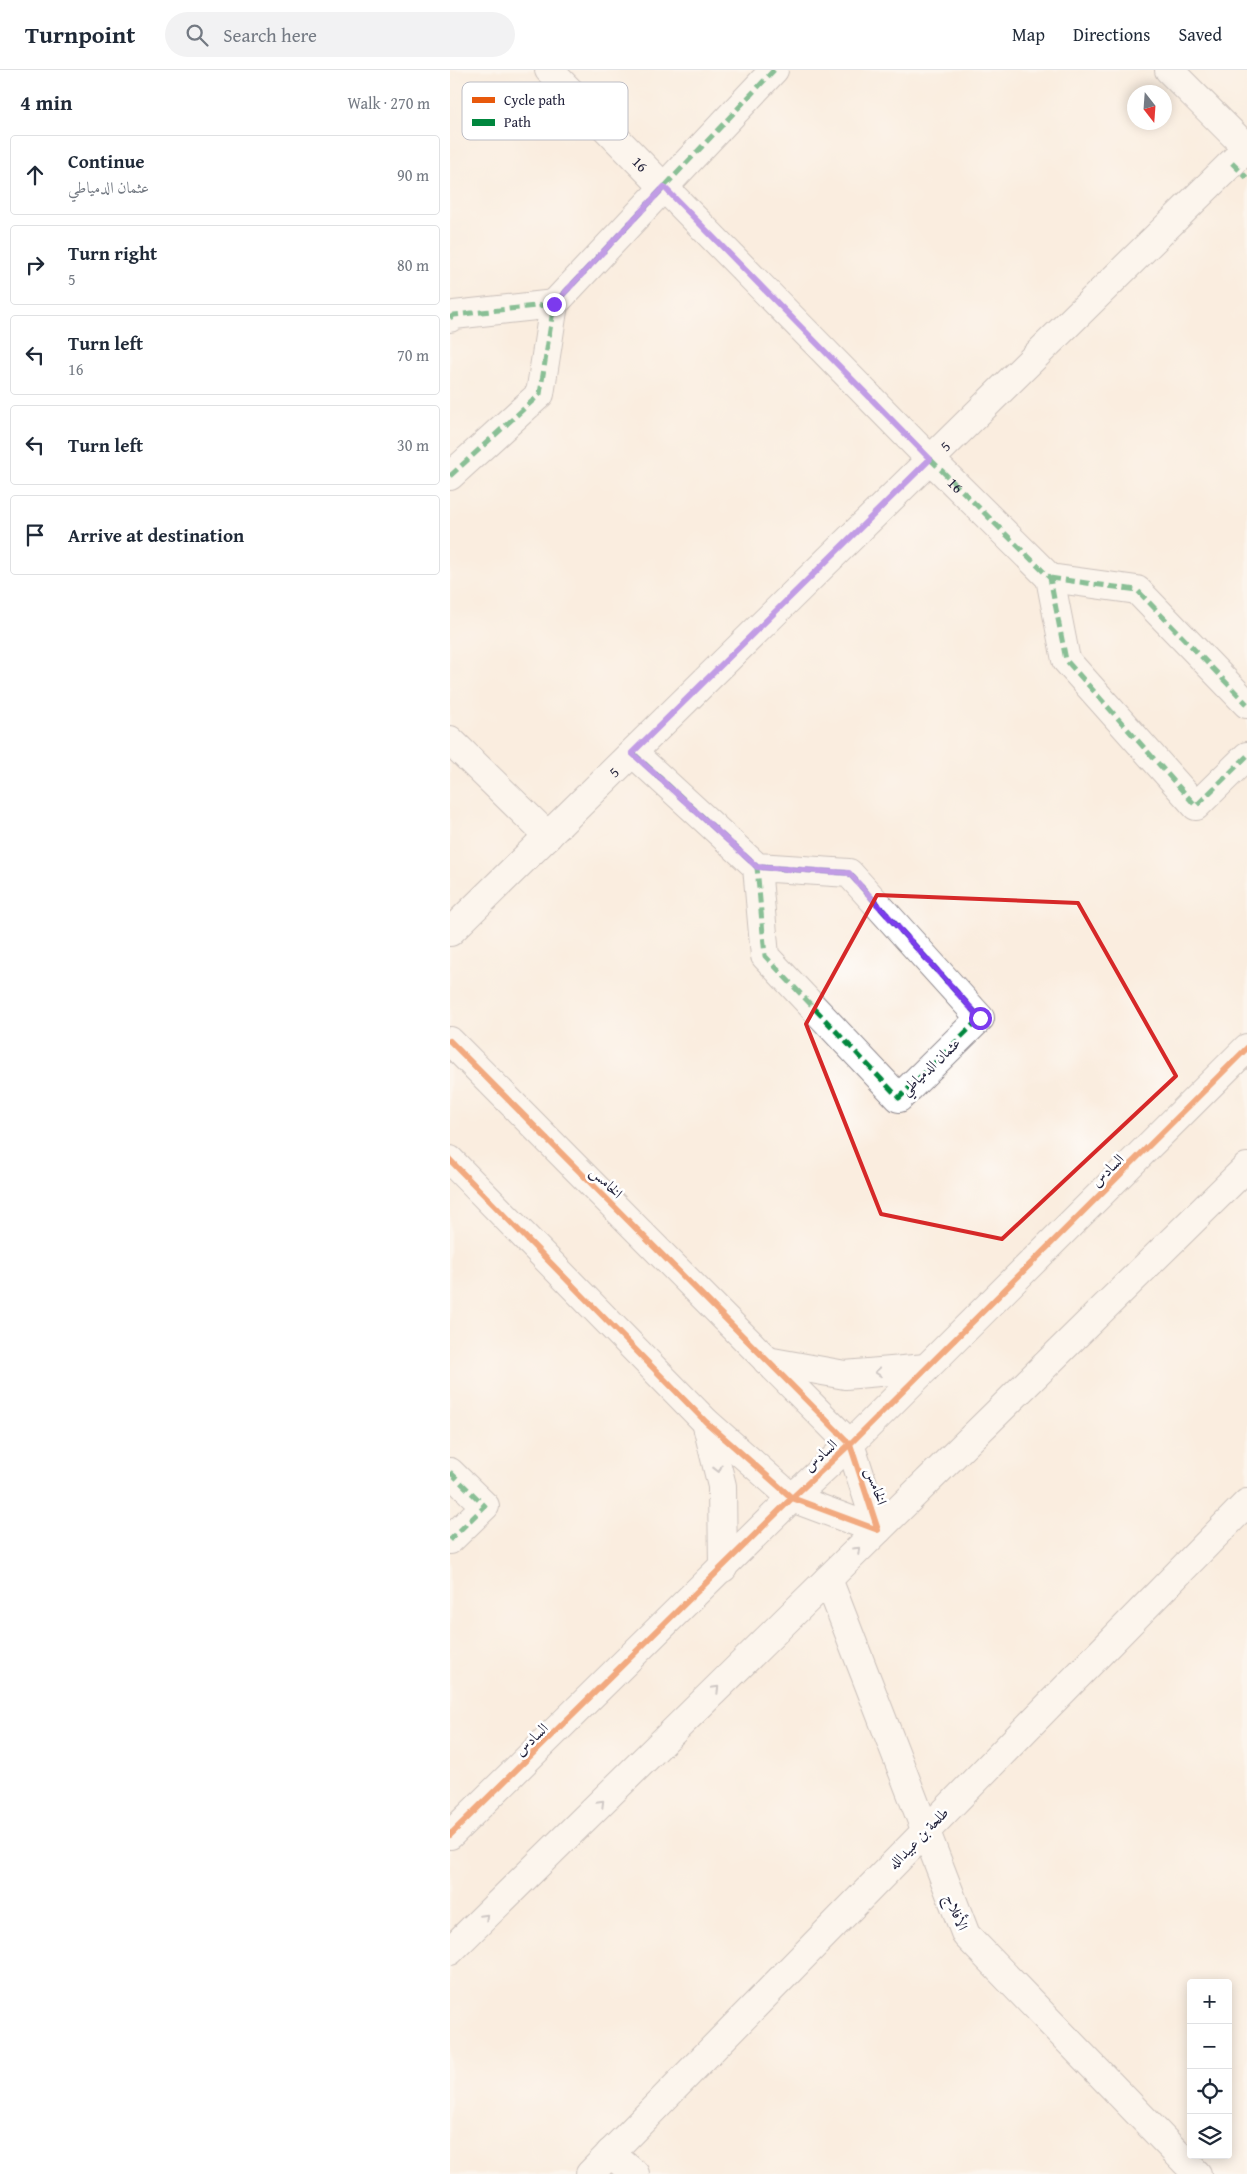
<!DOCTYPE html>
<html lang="en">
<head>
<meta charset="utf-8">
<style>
	body { margin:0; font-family:"Gentium Book Plus",Amiri,serif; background:#f2f2f3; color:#1f2937 }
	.controls { position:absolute; right:15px; bottom:15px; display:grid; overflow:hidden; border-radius:5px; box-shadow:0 2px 12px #0003 }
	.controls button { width:45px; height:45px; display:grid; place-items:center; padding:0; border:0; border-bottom:1px solid #e0e1e3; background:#fff; color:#1f2937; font:25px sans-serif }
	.compass { position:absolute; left:677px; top:15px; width:45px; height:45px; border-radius:50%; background:#fff; box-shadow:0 2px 12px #0003; rotate:163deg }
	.stop { position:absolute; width:15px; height:15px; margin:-11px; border:4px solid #7c3aed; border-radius:50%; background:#fff }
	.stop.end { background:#7c3aed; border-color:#fff; box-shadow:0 1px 5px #0008 }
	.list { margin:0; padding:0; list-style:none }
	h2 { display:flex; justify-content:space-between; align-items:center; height:65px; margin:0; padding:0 20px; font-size:21px }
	h2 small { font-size:16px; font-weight:400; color:#747a83 }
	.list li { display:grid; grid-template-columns:32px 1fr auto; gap:15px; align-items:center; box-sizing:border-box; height:80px; margin:0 10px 10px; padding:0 10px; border:1px solid #e0e1e3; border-radius:5px }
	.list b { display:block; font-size:19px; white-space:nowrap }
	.list p { margin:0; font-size:16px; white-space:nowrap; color:#747a83 }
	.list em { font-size:16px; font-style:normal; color:#747a83 }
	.icon { flex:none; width:28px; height:28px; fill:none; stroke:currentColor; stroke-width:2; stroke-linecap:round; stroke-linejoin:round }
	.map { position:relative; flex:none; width:797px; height:2104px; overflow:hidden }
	header { display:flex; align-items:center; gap:30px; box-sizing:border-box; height:70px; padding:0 25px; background:#fff; border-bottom:1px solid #e0e1e3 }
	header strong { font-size:24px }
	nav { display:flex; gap:28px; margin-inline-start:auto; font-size:18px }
	.search { width:350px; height:45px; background:#f2f2f3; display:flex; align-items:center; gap:12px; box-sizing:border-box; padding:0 18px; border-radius:28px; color:#747a83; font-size:19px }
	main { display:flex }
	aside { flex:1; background:#fff }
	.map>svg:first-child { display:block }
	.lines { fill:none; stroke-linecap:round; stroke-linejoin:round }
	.minor-casing { stroke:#8e888d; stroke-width:30 }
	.minor { stroke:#fff; stroke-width:28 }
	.quiet { stroke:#00873e; stroke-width:5; stroke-dasharray:10 5; stroke-linecap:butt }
	.cycleway-casing { stroke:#fff; stroke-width:9 }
	.cycleway { stroke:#e8590c; stroke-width:6 }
	.oneway { stroke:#9c9ca7 }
	.route { stroke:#7c3aed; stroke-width:6 }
	.marked { fill:none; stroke:#d62828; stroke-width:4; stroke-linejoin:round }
	.labels { text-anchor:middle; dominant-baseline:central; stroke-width:5; stroke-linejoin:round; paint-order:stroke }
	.street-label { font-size:15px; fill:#22223b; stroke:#fff }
	.key { fill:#fff; stroke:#bdbdc4; stroke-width:1 }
	.key-label { font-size:14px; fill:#22223b }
</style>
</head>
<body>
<header>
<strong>Turnpoint</strong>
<div class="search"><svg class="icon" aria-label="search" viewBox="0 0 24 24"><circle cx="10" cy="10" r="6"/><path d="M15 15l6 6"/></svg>Search here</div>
<nav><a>Map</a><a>Directions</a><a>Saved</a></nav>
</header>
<main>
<aside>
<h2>4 min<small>Walk · 270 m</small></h2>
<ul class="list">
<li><svg class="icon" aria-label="ahead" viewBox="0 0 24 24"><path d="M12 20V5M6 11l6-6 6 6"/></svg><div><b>Continue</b><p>عثمان الدمياطي</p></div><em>90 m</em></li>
<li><svg class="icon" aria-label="right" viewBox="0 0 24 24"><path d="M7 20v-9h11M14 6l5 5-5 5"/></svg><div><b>Turn right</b><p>5</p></div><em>80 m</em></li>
<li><svg class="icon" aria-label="left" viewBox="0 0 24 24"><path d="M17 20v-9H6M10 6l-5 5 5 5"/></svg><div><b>Turn left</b><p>16</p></div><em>70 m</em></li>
<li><svg class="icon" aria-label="left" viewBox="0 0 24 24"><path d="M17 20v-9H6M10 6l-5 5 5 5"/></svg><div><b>Turn left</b></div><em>30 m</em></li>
<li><svg class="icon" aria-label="arrive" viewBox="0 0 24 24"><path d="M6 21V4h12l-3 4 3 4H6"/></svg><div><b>Arrive at destination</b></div></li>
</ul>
</aside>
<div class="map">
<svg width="797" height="2104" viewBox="0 0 797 2104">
	<rect width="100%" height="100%" fill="#fff"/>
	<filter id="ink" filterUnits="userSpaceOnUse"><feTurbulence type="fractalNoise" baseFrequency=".02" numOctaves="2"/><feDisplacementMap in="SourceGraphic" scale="10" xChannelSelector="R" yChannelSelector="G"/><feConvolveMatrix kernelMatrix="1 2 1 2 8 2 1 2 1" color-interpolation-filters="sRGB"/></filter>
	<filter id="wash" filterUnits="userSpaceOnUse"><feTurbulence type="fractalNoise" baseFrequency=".0096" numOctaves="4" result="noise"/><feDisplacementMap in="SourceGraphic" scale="20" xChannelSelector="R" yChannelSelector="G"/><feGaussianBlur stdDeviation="1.12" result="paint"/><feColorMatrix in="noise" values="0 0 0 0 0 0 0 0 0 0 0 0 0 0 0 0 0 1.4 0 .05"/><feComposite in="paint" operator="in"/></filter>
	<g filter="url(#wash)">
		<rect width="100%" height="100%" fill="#faeddf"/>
	</g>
	<g filter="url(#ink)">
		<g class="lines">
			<g class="minor-casing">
				<g id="minor">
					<path id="s1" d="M99,0l381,389 120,119 16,82 130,146 51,-50"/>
					<path d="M719,0l78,78"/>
					<path d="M0,248l4,-3 100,-11"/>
					<path d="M0,406l90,-82 14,-90 220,-234"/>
					<path d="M600,508l87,12 110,114"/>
					<path d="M0,670l98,96"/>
					<path d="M183,683l124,114 8,89 134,142 81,-80 -131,-145 -92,-6"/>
					<path id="s2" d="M0,862l797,-784"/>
					<path d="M0,971l400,403 28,86 -86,-32 -86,-76 -256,-262"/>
					<path d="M317,1291l78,14 81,-7"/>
					<path d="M256,1352l16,64 1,82"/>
					<path d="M0,1402l35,34 -35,34"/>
					<path d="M378,1509l138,356 231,239"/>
					<path d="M0,1765l342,-337 58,-54 397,-396"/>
					<path d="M0,1881l797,-784"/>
					<path d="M160,2083l25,21"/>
					<path d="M140,2104l657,-671"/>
				</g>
			</g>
			<use href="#minor" class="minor"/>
			<path class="quiet" d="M782,93l15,15
				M0,248l4,-3 100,-11
				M480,389l120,119 16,82 130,146 51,-50
				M0,406l90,-82 14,-90 220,-234
				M600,508l87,12 110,114
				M183,683l124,114 8,89 134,142 81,-80 -131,-145 -92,-6
				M0,1402l35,34 -35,34"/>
			<g class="cycleway-casing">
				<path id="cycleway" d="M0,971l400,403 28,86 -86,-32 -86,-76 -256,-262
					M0,1765l342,-337 58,-54 397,-396"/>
			</g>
			<use href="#cycleway" class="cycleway"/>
		</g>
		<defs><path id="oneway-chevron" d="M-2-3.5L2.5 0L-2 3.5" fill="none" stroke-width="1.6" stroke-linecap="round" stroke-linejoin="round" transform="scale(1.25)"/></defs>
		<g class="oneway">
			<use href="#oneway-chevron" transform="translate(428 1302) rotate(175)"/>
			<use href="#oneway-chevron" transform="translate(268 1399) rotate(76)"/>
			<use href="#oneway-chevron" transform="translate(407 1480) rotate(-44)"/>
			<use href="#oneway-chevron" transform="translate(266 1619) rotate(-45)"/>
			<use href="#oneway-chevron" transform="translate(151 1733) rotate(-45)"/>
			<use href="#oneway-chevron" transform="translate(35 1847) rotate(-45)"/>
		</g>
	</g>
	<g class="lines" filter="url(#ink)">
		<path class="route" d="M104,234l110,-117 266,272 -298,294 125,114 92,6 131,145"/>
	</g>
	<path d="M0 0H797V2104H0ZM427,825l201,8 98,173 -174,163 -121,-25 -75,-190z" fill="#faeddf" fill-opacity=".55" fill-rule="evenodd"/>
	<path class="marked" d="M427,825l201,8 98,173 -174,163 -121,-25 -75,-190z"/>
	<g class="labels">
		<g class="street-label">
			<text stroke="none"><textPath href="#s1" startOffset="131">16</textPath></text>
			<text stroke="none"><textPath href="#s2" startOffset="694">5</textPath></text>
			<text stroke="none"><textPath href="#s1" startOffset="581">16</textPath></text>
			<text stroke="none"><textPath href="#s2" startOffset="229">5</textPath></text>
			<text transform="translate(480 996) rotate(-43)">عثمان الدمياطي</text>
			<text transform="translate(657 1100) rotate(-45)">السادس</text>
			<text transform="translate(157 1112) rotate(45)">الخامس</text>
			<text transform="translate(370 1385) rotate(-43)">السادس</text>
			<text transform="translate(427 1416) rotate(72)">الخامس</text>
			<text transform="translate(81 1669) rotate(-44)">السادس</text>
			<text transform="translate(468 1768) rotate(-46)">طلحة بن عبيدالله</text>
			<text transform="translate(507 1842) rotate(68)">الأفلاج</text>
		</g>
	</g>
	<rect x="12" y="12" width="166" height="58" rx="8" class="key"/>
	<rect x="22" y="27" width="23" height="6" fill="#e8590c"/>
	<rect x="22" y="49" width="23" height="7" fill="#00873e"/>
	<g class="key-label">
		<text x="54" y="35">Cycle path</text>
		<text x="54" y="57">Path</text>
	</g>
</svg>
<div class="controls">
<button>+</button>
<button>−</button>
<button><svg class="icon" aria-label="locate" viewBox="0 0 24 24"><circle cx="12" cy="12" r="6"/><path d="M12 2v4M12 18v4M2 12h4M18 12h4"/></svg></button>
<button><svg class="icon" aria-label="layers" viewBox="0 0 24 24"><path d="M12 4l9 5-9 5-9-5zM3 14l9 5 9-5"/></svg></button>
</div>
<svg class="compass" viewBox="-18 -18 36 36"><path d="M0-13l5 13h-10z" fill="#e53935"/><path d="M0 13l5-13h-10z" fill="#747a83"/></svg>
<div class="stop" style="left:530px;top:948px"></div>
<div class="stop end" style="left:104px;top:234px"></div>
</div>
</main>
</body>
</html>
